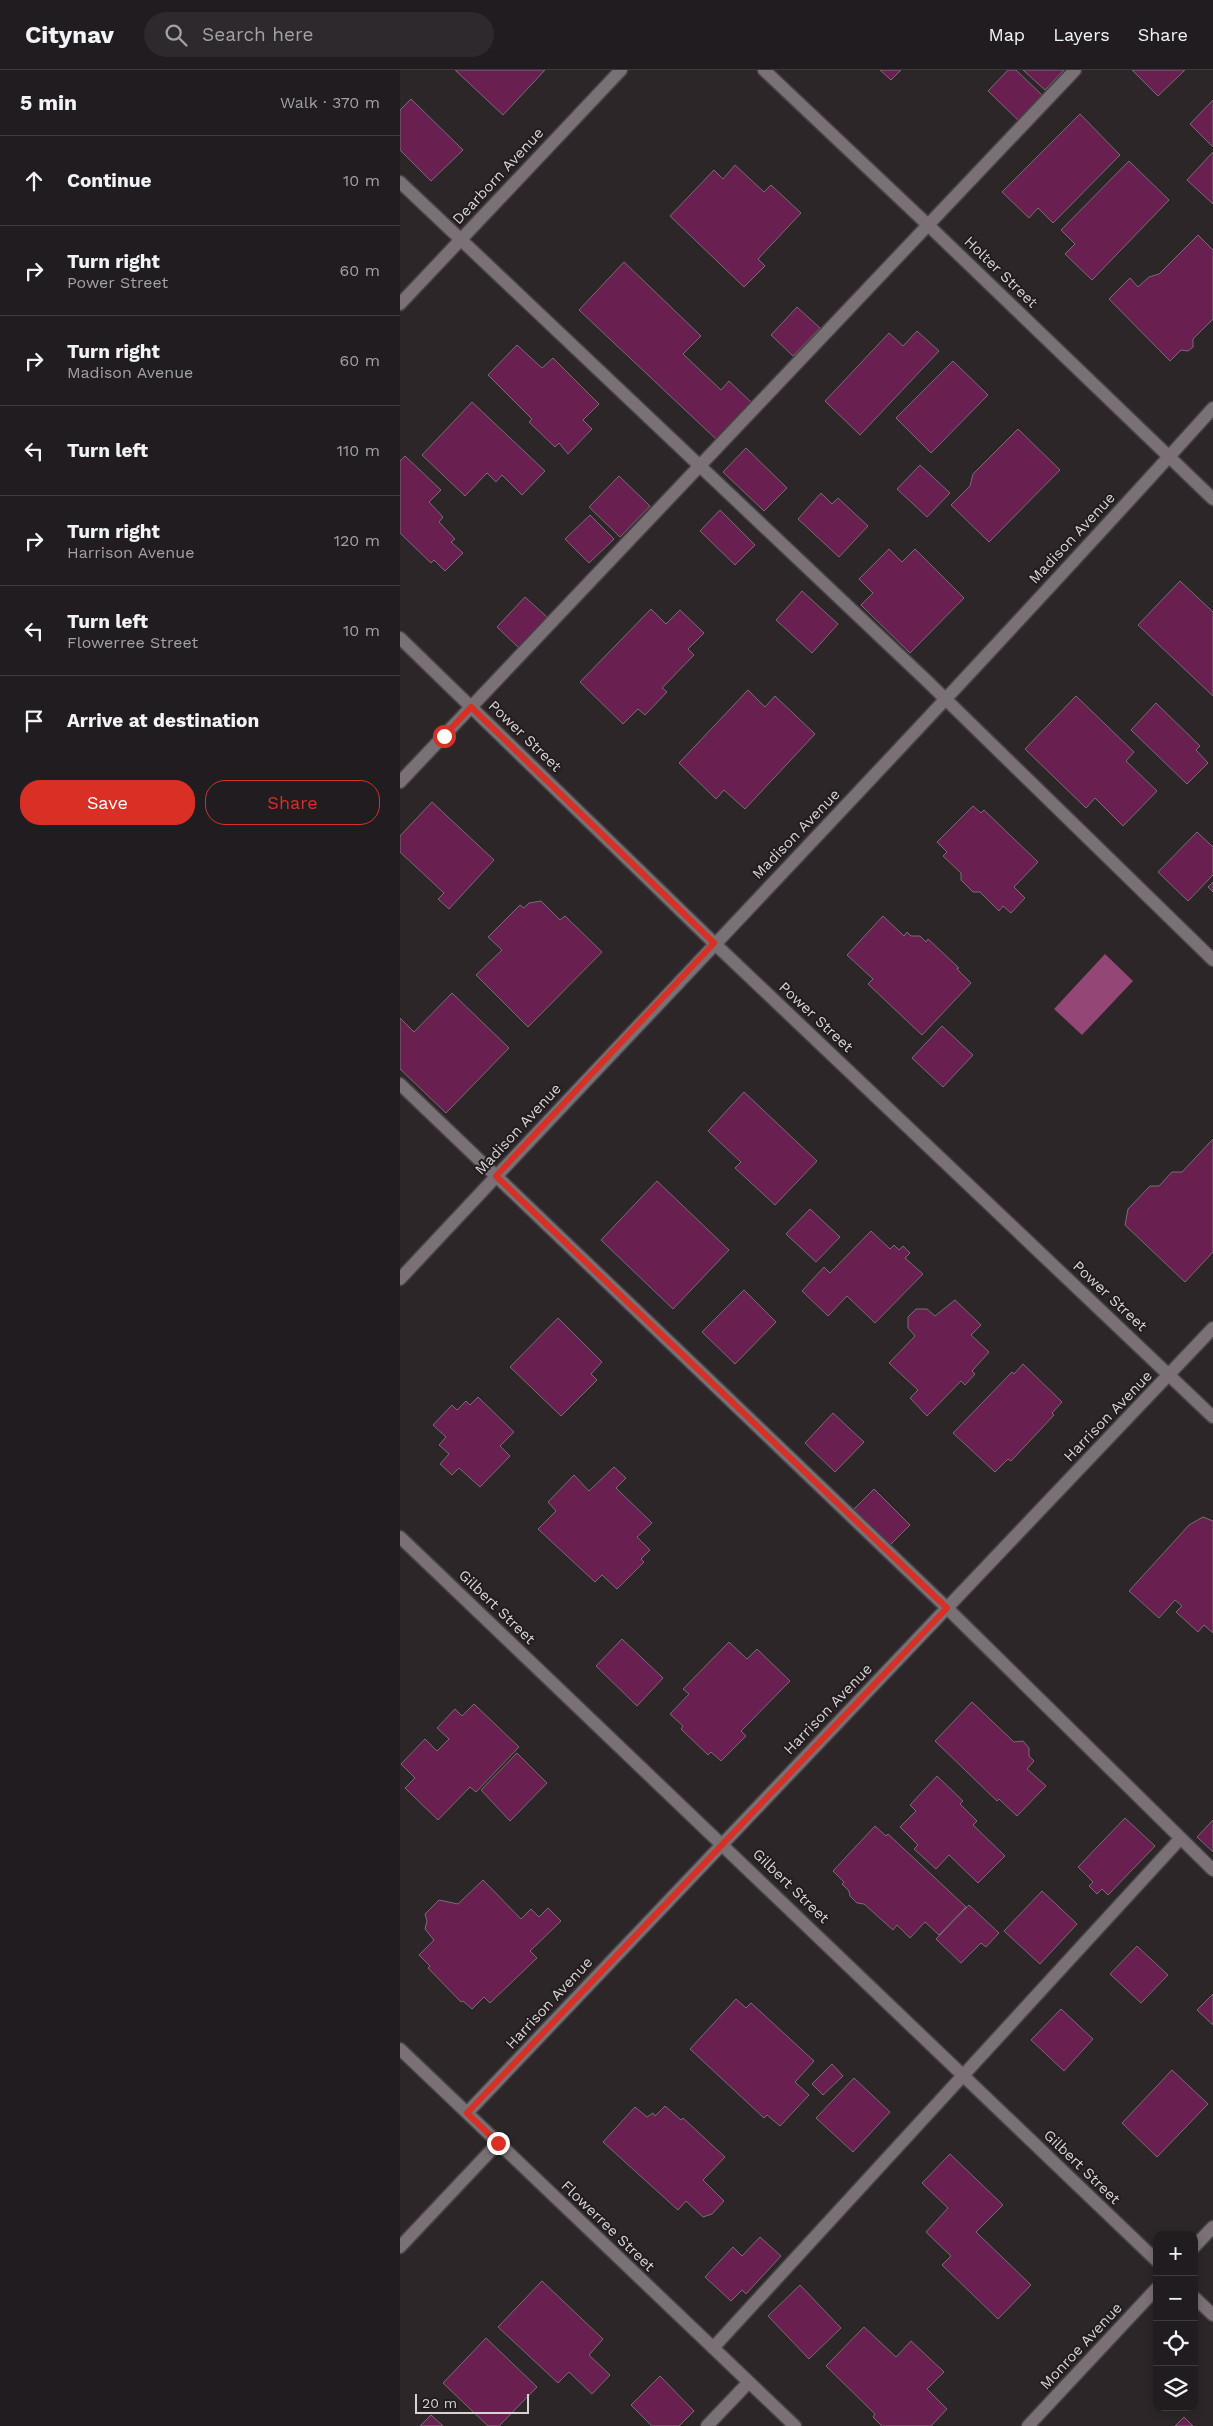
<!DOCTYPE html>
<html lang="en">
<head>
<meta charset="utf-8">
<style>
	body { margin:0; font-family:"Work Sans",sans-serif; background:#2d292c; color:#f1f3f6 }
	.controls { position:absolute; right:15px; bottom:15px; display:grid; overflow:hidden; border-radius:10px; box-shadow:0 2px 8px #0003 }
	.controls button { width:45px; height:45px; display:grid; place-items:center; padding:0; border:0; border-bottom:1px solid #3e3a3d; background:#211c1f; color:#f1f3f6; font:25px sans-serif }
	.scale { position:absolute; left:15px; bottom:12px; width:114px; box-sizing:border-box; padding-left:5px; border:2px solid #d7d3d5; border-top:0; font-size:14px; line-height:18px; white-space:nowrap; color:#d7d3d5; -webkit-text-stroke:4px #221c1f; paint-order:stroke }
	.stop { position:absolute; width:15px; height:15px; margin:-11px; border:4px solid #d93025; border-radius:50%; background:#fff }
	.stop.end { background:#d93025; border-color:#fff; box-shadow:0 1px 5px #0008 }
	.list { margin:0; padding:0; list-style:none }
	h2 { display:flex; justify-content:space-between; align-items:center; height:65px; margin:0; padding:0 20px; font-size:21px }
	h2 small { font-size:16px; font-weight:400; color:#a2a1a4 }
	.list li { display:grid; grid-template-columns:32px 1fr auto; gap:15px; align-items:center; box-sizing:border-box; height:90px; padding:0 20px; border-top:1px solid #3e3a3d }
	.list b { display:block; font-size:19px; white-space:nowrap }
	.list p { margin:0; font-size:16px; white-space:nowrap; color:#a2a1a4 }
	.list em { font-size:16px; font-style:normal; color:#a2a1a4 }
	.actions { display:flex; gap:10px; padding:15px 20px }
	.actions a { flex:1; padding:11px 0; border:1px solid #d93025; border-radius:20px; text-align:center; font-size:18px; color:#d93025 }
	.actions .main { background:#d93025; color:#fff }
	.icon { flex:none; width:28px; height:28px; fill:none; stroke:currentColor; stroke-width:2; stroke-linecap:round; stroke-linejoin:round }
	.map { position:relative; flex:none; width:813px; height:2356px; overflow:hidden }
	header { display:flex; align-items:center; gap:30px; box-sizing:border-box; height:70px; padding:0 25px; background:#211c1f; border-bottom:1px solid #3e3a3d }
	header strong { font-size:24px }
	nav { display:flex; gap:28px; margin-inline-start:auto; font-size:18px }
	.search { width:350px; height:45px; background:#2d292c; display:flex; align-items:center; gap:12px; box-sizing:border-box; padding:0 18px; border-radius:28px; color:#a2a1a4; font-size:19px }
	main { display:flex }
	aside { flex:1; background:#211c1f }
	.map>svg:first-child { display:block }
	.water { fill:#944676 }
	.building { fill:#691f4f; stroke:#766e72 }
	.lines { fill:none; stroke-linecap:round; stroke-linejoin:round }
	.minor-casing { stroke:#474245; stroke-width:15 }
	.minor { stroke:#797175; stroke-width:12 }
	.route { stroke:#d93025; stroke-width:6 }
	.labels { text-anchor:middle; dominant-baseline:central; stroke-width:4; stroke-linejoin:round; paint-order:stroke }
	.street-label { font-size:15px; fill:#d7d3d5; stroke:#221c1f }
</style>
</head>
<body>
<header>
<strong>Citynav</strong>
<div class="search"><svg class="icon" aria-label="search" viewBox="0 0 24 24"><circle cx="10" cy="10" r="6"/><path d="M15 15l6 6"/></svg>Search here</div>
<nav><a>Map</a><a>Layers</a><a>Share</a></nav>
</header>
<main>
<aside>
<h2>5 min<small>Walk · 370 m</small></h2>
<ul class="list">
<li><svg class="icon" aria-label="ahead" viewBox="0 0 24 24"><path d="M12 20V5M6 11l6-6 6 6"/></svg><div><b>Continue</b></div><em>10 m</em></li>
<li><svg class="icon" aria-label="right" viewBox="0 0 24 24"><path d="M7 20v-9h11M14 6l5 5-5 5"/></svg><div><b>Turn right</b><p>Power Street</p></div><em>60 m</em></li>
<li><svg class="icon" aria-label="right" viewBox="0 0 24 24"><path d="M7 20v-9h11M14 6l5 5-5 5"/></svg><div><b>Turn right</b><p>Madison Avenue</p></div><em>60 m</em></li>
<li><svg class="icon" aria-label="left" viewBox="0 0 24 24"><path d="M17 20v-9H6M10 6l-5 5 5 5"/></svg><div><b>Turn left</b></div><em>110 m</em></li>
<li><svg class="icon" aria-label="right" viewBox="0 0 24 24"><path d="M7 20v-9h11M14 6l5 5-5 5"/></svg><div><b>Turn right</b><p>Harrison Avenue</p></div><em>120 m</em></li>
<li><svg class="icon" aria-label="left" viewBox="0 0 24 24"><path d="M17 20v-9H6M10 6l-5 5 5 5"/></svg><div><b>Turn left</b><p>Flowerree Street</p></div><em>10 m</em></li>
<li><svg class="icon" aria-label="arrive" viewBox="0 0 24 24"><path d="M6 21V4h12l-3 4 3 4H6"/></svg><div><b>Arrive at destination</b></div></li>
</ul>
<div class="actions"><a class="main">Save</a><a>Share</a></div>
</aside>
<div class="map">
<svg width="813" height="2356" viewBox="0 0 813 2356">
	<rect width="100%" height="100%" fill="#2c2629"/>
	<path class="water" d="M705,884l28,27 -51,54 -28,-26z"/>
	<path class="building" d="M55,0h90l-42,45z
		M480,0h21l-10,10z
		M608,0h8l27,26 -24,25 -31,-30z
		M623,0h41l-19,20z
		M732,0h53l-27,26z
		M11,29l52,51 -32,31 -31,-31v-40z
		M813,30v47l-23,-23z
		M680,44l40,41 -67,68 -15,-15 -9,10 -27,-26z
		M813,82v52l-26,-24z
		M729,91l40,39 -77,80 -27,-26 10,-10 -14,-14z
		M335,95l29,27 7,-7 30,28 -43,46 7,7 -21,21 -74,-71 44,-46 9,9z
		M798,165l15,15v69l-20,20v8l-5,4 -7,-1 -11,11 -61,-62 21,-21 8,9 11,-10 10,-3z
		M224,192l77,74 -18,18 38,36 8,-9 23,22 -35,37 -138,-130z
		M397,237l23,21 -27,28 -22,-21z
		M517,261l22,20 -79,84 -35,-34 64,-68 14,13z
		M117,275l25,23 11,-10 46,46 -16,16 9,9 -24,25 -9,-11 -4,4 -26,-25 3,-3 -44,-44z
		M553,291l35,34 -57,58 -35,-35z
		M72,332l73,69 -23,24 -20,-20 -6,7 -9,-9 -22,23 -43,-41z
		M618,359l42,41 -71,72 -38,-37 19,-19 3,-12z
		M346,378l41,40 -23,23 -41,-39z
		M5,386l36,34 -12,12 14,15 -4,5 16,17 -4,3 12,11 -18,18 -11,-11 -3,3 -31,-30v-72z
		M520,395l30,28 -23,24 -30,-28z
		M219,406l31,30 -30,31 -31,-30z
		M421,423l11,11 6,-6 30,28 -29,31 -41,-38z
		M320,440l35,35 -20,20 -35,-34z
		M190,445l24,24 -25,24 -24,-24z
		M489,479l13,13 13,-13 49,49 -54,55 -49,-48 12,-12 -14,-14z
		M780,511l33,31v84l-75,-71z
		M402,521l36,33 -26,29 -36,-33z
		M125,527l22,20 -28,31 -22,-21z
		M251,539l15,15 14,-14 24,23 -16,16 6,6 -32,33 5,4 -22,23 -7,-6 -15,15 -43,-42z
		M348,620l17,17 10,-11 40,38 -70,75 -21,-19 -8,9 -37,-36z
		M676,626l58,56 -8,9 31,30 -34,35 -28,-28 -9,10 -61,-59z
		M756,633l44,43 -4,4 12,13 -21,21 -56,-54z
		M32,732l62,58 -45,49 -11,-10 6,-6 -44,-41v-16z
		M573,736l8,7 3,-3 54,52 -24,25 11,11 -14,15 -8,-7 -4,5 -19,-19h-7l-12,-12v-7l-18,-17 4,-4 -10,-10z
		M797,762l16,15v28l-25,26 -30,-29z
		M813,812v10l-5,-5z
		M141,831l19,19 5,-4 37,36 -74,75 -52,-52 26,-25 -14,-13 32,-32 4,3 5,-5z
		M483,846l21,20 3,-4 4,4h9l6,6 2,-3 31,29 -2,1 14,14 -49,52 -54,-51 5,-5 -26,-24z
		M52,923l57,55 -63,65 -46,-44v-51l14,14z
		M542,956l31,29 -30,32 -31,-29z
		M344,1022l73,69 -42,44 -40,-37 6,-6 -33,-31z
		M813,1069v113l-28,30 -60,-57 3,-16 22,-23h9l13,-14h10z
		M257,1111l72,69 -56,59 -72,-69z
		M410,1139l30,28 -24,25 -30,-28z
		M471,1161l19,18 4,-4 5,5 4,-4 7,7 -5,5 18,16 -48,49 -28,-27 -19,20 -26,-25 22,-24 6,6z
		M344,1220l32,32 -41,42 -33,-32z
		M555,1230l26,25 -10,10 18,17 -17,19 3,3 -10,11 -4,-4 -34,35 -17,-18 8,-8 -29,-27 26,-27 -7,-8v-11l8,-8h11l8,7z
		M158,1248l44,44 -11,12 6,6 -36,36 -51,-49z
		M623,1294l39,38 -10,11 2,2 -43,46 -3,-2 -13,13 -42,-39 59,-61 2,2z
		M78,1327l36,35 -14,14 10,10 -30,31 -21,-19 -7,7 -12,-11 9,-10 -10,-9 7,-8 -13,-12 19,-20 5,5 9,-9 4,4z
		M433,1343l31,29 -29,30 -30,-29z
		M214,1397l12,11 -10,10 36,35 -15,14 13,13 -9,9 3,3 -27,27 -15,-14 -7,7 -57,-53 18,-18 -8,-9 26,-27 15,16z
		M474,1419l36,36 -20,20 -36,-36z
		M803,1447l10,4v112l-9,-8 -6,7 -22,-20 6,-6 -7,-6 -16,18 -30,-27 60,-66z
		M222,1569l41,39 -26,28 -41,-40z
		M329,1572l18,17 10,-10 33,32 -49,50 5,5 -25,25 -10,-9 -3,3 -27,-26 2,-3 -13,-12 19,-20 -6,-5z
		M572,1632l42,40 9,-1 6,7v8l5,5 -7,8 19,17 -29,30 -18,-17 -2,2 -62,-60z
		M74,1634l45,43 -43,45 -6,-5 -32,33 -33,-32 10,-10 -14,-14 24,-25 12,12 12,-12 -12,-11 18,-19 7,7z
		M117,1683l30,30 -37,38 -29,-31z
		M537,1706l26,25 -3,3 17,17 -4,4 32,31 -27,27 -29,-28 -13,14 -22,-20 4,-4 -18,-18 16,-16 -6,-6z
		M725,1748l30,28 -47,49 -6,-6 -5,5 -8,-8 4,-4 -15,-15z
		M813,1750v32l-16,-15z
		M475,1756l11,10 2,-2 78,73 -27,28 -14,-13 -15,16 -13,-13 -4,5 -29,-26 -7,-1 -7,-7 -1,-5 -7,-7 2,-2 -11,-11z
		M83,1810l38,39 10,-10 8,8 9,-9 13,13 -31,30 7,7 -47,45 -6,-6 -12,12 -9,-8 -2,1 -33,-34 2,-2 -11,-11 15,-15 -9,-11 2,-8 -2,-7 14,-14 19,4z
		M642,1821l35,33 -37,40 -36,-33z
		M569,1835l30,28 -13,14 -5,-4 -20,20 -25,-24z
		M737,1876l31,29 -27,28 -31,-29z
		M813,1924v31l-16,-15z
		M336,1929l10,9 5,-5 63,58 -19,21 14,13 -29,31 -13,-11 -3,3 -74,-69z
		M661,1939l32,30 -29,32 -33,-31z
		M432,1994l11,12 -20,19 -11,-11z
		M772,2000l36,34 -51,53 -35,-34z
		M454,2008l36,34 -37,40 -37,-34z
		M265,2036l16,14 2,-2 42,39 -22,23 21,21 -12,13 -9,3 -17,-16 -8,9 -75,-68 32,-35 12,10 6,-4 2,3z
		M550,2084l53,51 -27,27 55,53 -33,34 -56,-54 9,-9 -25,-24 22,-24 -26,-25z
		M360,2167l21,19 -35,38 -4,-4 -11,11 -26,-24 28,-30 9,9z
		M142,2211l61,58 -14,16 21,20 -18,19 -23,-22 -11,11 -60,-56z
		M400,2215l41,43 -32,31 -41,-43z
		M464,2257l32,30 15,-16 33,31 -17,17 20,20 -16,17h-49l-9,-9 2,-3 -49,-48z
		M86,2268l51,49 -38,39h-11l-45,-43z
		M260,2306l34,35 -15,15h-27l-21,-21z
		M31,2345l12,11h-23z
		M784,2347l9,9h-18z"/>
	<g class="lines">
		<g class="minor-casing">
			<path id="minor" d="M364,0l164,155 285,274
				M0,112l527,499 286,279
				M0,234l221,-234
				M0,568l314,305 499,474
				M0,712l675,-712
				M0,1014l547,524 266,262
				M0,1209c271,-290 547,-576 813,-871
				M0,1467l757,724
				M0,1979l395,377
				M67,2043l746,-785
				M0,2177l98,-104
				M794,2177l19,-20
				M794,2227l19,18
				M313,2278l467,-509
				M307,2356l42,-44
				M628,2356l129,-138"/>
		</g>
		<use href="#minor" class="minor"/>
	</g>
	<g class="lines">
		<path class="route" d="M44,666l27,-29 243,236 -218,233 451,432 -480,505 31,30"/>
	</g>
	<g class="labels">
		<g class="street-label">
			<text transform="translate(98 106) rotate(-47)">Dearborn Avenue</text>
			<text transform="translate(601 202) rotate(44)">Holter Street</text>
			<text transform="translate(672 468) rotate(-47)">Madison Avenue</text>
			<text transform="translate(125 666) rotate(44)">Power Street</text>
			<text transform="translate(396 764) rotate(-46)">Madison Avenue</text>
			<text transform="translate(416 947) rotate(43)">Power Street</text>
			<text transform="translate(118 1059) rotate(-47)">Madison Avenue</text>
			<text transform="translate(710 1226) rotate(43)">Power Street</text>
			<text transform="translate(708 1346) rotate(-46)">Harrison Avenue</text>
			<text transform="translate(97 1537) rotate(44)">Gilbert Street</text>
			<text transform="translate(428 1639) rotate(-46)">Harrison Avenue</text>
			<text transform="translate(391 1816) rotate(44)">Gilbert Street</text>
			<text transform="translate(149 1933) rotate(-47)">Harrison Avenue</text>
			<text transform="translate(682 2097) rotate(44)">Gilbert Street</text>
			<text transform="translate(208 2156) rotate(44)">Flowerree Street</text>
			<text transform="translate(681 2276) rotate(-47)">Monroe Avenue</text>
		</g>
	</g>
</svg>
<div class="controls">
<button>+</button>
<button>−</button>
<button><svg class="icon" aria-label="locate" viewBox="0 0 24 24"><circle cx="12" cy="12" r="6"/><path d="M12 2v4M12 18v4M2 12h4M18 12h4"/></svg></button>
<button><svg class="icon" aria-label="layers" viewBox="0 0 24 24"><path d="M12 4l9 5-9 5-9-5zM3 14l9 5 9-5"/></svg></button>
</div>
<div class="scale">20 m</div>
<div class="stop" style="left:44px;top:666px"></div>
<div class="stop end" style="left:98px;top:2073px"></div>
</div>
</main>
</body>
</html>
